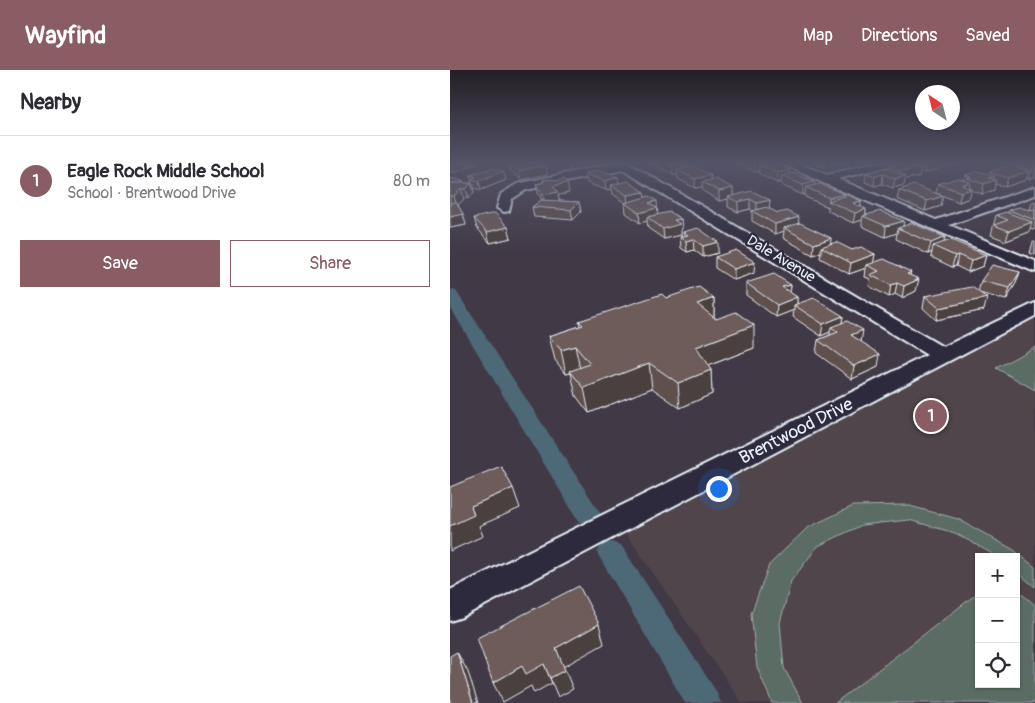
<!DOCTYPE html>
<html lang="en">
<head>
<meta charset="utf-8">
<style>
	body { margin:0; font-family:Pangolin,sans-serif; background:#f2f2f3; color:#2b2b33 }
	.controls { position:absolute; right:15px; bottom:15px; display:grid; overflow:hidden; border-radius:0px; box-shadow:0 1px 4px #0004 }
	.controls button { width:45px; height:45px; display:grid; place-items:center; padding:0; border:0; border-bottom:1px solid #e1e1e2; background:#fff; color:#2b2b33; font:25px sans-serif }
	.compass { position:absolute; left:465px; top:15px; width:45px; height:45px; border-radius:50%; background:#fff; box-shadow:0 1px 4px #0004; rotate:325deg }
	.you { position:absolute; left:268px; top:418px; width:18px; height:18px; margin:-12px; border:4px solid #fff; border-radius:50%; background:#1a73e8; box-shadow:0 0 0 8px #1a73e833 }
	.badge { display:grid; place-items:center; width:32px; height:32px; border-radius:50%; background:#8a5d65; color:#fff; font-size:16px; font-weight:700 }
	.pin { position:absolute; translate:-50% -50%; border:2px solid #fff; box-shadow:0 1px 5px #0006 }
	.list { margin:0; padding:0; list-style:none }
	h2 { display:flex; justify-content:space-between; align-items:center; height:65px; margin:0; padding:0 20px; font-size:21px }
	h2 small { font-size:16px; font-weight:400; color:#7c7c81 }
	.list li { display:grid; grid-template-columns:32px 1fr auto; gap:15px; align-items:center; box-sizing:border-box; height:90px; padding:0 20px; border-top:1px solid #e1e1e2 }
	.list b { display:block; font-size:19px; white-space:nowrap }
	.list p { margin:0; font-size:16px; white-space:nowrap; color:#7c7c81 }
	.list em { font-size:16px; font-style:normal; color:#7c7c81 }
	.actions { display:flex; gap:10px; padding:15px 20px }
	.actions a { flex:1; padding:11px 0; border:1px solid #8a5d65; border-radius:0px; text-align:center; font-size:18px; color:#8a5d65 }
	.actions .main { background:#8a5d65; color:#fff }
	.icon { flex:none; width:28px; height:28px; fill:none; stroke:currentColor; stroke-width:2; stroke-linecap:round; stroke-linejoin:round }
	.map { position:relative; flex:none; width:585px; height:633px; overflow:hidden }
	header { display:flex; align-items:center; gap:30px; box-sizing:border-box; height:70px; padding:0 25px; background:#8a5d65; color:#fff }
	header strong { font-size:24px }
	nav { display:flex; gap:28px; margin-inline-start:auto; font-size:18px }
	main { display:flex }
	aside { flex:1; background:#fff }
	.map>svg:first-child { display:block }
	.built { fill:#4f444c; fill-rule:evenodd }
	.green { fill:#5a6c64; stroke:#a1aeae }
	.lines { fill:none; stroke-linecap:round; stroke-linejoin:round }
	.canal { fill:#4e6777; fill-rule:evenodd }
	.street-casing { stroke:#e8f1f8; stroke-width:4 }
	.street { fill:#2f2a3d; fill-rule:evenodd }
	.wall { fill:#5e4f4d; stroke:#e8f1f8 }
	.shaded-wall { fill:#4c403f; stroke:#e8f1f8 }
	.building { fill:#6d5c5a; stroke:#e8f1f8 }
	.labels { text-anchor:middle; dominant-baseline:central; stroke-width:4.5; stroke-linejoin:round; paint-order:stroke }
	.far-street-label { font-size:15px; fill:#e8f1f8; stroke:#2f2a3d }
	.street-label { font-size:18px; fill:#e8f1f8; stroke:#2f2a3d }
</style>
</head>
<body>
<header>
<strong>Wayfind</strong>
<nav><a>Map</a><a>Directions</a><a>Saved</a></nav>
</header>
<main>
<aside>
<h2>Nearby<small></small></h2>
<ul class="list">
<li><span class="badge">1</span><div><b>Eagle Rock Middle School</b><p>School · Brentwood Drive</p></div><em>80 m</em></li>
</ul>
<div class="actions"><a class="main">Save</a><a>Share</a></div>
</aside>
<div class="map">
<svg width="585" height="633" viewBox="0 0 585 633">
	<rect width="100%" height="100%" fill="#423946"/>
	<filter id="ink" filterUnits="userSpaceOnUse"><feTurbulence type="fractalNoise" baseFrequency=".02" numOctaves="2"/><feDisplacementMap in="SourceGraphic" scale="10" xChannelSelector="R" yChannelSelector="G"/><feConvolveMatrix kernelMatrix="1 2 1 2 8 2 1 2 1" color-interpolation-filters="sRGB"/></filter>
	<g filter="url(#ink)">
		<path class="built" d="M585,239v394h-293l-124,-181zM529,487h37v127h-37z"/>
		<path class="green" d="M585,277v43l-39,-22z
			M456,435l52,14 56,31 21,17v20l-19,-16v-14h-18l-43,-24 -46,-13 -47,5 -44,21 -27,35 -11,42 4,45 19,35h-31l-15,-36 -6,-53 18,-49 38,-37 46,-22z
			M566,519l19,16v98h-200l144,-111v92h37z"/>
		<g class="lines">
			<path class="canal" d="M0,219l6,2 2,3 139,214 4,7 -4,7 -9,3 -9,-3 -129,-215z
				M161,472l10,3 95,146 5,12h-36l-88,-150 4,-8z"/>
			<g class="street-casing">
				<path id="street" d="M164,93h14l315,184 92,-44v13l-573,301 -12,4v-31l477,-235 -304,-185 -97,20 -14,9 -3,12 -5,1 -7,-4 4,-14 16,-10z
					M332,93h16l29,12 47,-12h20l-2,2 -54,14 98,41 99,-33v8l-86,30 86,36v11l-214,-90z"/>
			</g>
			<use href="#street" class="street"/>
		</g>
		<path class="wall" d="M0,93h28l-24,10 -4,-1z
			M58,93h34l5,11 -26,6 -11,-10z
			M112,93h37v2l-27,6z
			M199,93h38v5l24,7v5l22,8v8l37,4 -1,9 62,29 -1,6 22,6 23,4 -2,9 38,9 -1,3 6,16 -14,7 -7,-4 -6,3 -20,-11 1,-7 -5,-2 1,-9 -17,6 -29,-16 1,-6 -8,3 -30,-17 1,-7 -9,3 -23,-13v-10h1l-3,-2 -12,3 -10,-5v-8l-9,2 -16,-10 -1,-4 -7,1 -17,-9 -1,-4h-4l-16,-9v-3l-6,2z
			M288,93h36l16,7v3l25,12 29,9 -1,2 18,5v6l5,2v6l38,6 -1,5 42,11 -1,5 42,13 -3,11 -15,6 -12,-6 -4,1 -21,-10 1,-5 -4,2 -32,-15 1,-6 -12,4 -23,-11v-6l-9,3 -25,-12v-4l-23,-10v-3l-2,1 -22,-10v-3l-4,1 -18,-9v-3l-4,1 -17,-8z
			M363,93h36v1l-24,4z
			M452,93h58l-14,4 -5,-1v2l-17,5 -4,-1 -1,5 -14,2 -1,6 -11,3 -11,-4 -8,2 -9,-4 1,-9 22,-4 1,-2z
			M566,93h19v14l-6,2 -3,-1v2l-21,7 -10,-3 -1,6 -12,4 -11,-4 -2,8 -10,4 -23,-9 2,-9 25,-4 2,-5 24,-1v-2l25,-6z
			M53,101l3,9 -25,10 -7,-2v-3l-2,-1 -2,-9z
			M135,104l34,9 25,9 1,5 13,14 -1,1 1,3 23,4 1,10h-1v6l-17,4 -16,-11 -1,-7 -7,2 -14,-10 -1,-10 -12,-9 -1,-5 -6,1 -19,-7z
			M0,108l15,5h6l3,9 -5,6 -5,1 -6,6 5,9 3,11 -16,3z
			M93,110l13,1 13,12 -11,2 1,6 20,1 2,10 -8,8 -39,-3 -2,-10 10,-7 -4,-7 -2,-9 7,-2z
			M449,120l42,16 -16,5 -28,-12z
			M585,131v28l-2,1 -3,-1 -1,3 -23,9 -15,-6 5,-20 12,-2 1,-3h21l2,-8z
			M24,148l34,9 3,11 -21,5 -13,-15z
			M233,162l35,21 -15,4 -9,-7 -7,2 -6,-4 -1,-11 4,-1z
			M583,172h2v13l-5,-2z
			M265,187l39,16 -20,7 -19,-12z
			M570,202l-4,11 -10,17 -27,-7 5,17 -48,10 -13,-12 2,-12 53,-4 3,-11z
			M296,213l45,2 -1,8 7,4v7l46,12 -1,7 19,19 17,25 -26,12 -36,-26 2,-13 12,-5v-3l-9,4 -28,-19 1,-7 -18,7 -30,-22z
			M216,228h48v19l40,31 -46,18 3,4 1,24 -32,14 -28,-20 -63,25 -13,-17 -5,-23 -5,1 -11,-14 -6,-24 31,-10 -1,-5z"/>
		<path class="shaded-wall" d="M3,93h25l-24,10 -2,-9z
			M121,93h28v2l-27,6z
			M237,93l1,9 -11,-2 1,5h-5v-9z
			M305,93h12l-8,2v6l-4,1z
			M375,93h24v1l-24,4z
			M480,93h12l-1,5 -17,5 1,-9z
			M496,93h14l-14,4z
			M96,95l1,9 -26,6 -2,-9z
			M471,95l-2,12 -14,2 -1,6 -11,3 2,-9 5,-1 1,-7z
			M585,99v8l-6,2 3,-9z
			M340,100v9l-9,-3v6l-4,1 1,-10z
			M53,101l3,9 -25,10 -2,-9z
			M579,101l-3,9 -21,7 3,-9z
			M433,104l-1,10 -8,2 1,-10z
			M261,105v9l-9,-2v5l-7,1v-9z
			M545,106l-2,5 3,-1 -2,10 -12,4 2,-10 4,-6z
			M168,107l1,9 -8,-1 1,4 -6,1 -1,-9z
			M365,112l-1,9 -8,-4 -1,7 -2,1v-10z
			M520,112l-1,8 3,-1 -3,9 -10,4 2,-10 1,-7z
			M21,113l3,9 -5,6 -3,-9z
			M117,113l2,10 -11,2 2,7 -15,3 -2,-10 10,-9z
			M283,118v9h-5v2l-9,2v-10z
			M11,119l3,10 -7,7 -3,-10z
			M194,122l1,9 -17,4 -1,-10z
			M394,124l-1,9 -14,-2v-3z
			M493,126l-2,10 -16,5 2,-10z
			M300,129v10l-12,3v-10z
			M320,130l-1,9 -12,4v-10z
			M207,131l1,17 -11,-1v4l-7,2 -1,-10 10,-10z
			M411,131l-1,10 -7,-8z
			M129,132l2,10 -8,8 -2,-10z
			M416,139l-1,8 -2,-1 -1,4 -9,3 2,-10z
			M13,144l3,11 -16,3v-11z
			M349,147l-1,10 -14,1v3l-9,3v-10z
			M231,149l1,10h-1v6l-17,4 -1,-10 11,-9z
			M454,151l-2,9 -4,-2 -1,5 -12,4 1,-11z
			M582,152l-3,10 -23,9 3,-10z
			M58,157l3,11 -21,5 -3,-11z
			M495,167l-2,11 -10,-2 -1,6 -4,2 3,-11z
			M381,168l-1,11 -9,-2v5l-8,3 1,-11z
			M243,169l1,11 -7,2 -1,-11z
			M268,172v11l-15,4v-11z
			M425,184l-2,11h-6l-1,3 -17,6 2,-11z
			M508,185l-2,11 -4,1 3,-11z
			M536,185l-3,11 -15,6 3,-11z
			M305,192l-1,11 -20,7v-11z
			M570,202l-4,11 -10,17 4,-12z
			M469,209l-3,12 -14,7 2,-12z
			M447,213l-2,11 -6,3 2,-12z
			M341,215l-1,11 -8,-9z
			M347,227v10l-3,-2v5l-18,7 1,-12z
			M264,228v23l-17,-17z
			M537,228l-3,12 -48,10 3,-12z
			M393,246l-2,12 -10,-1 -1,5 -9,4 2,-12z
			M304,255v23l-57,22 -1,-23z
			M413,260l-2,13 -10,-8z
			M125,276l5,23 -10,2 1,2 -5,1 -5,-24z
			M430,284l-2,13 -26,12 2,-13z
			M199,293l3,25 -63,25 -5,-25z
			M261,300l1,24 -32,14 -2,-25z
			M63,418l7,20 -41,18 4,10 -33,15v-25l21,-20z
			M149,554l5,20 -41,23 -7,-19z
			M7,582l11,20 10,31h-5z
			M94,594l8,19 -18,10 -3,-7 -28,16 -10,-19 29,-17z
			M115,600l8,19 -15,8 -8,-19z"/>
		<path class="building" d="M60,93h32l4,2 -27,6z
			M217,93h20l-14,3z
			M317,93h7l16,7 -12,3 -19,-8z
			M452,93h13l6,2 -5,2 4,1 -19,3 -12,-4z
			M570,93h15v6l-3,1 -18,-5z
			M560,95l19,6 -21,7 -19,-6z
			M243,96l18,9 -16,4 -18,-9z
			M43,98l10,3 -24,10 -7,-2 4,-2 -6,-2z
			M429,99h9l18,7 -11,3 -12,-5 -8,2 -9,-3z
			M148,100l20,7 -13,4 -20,-7z
			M529,101l16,5 -7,2 8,2 -12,4 -17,-6 4,-1 -6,-2z
			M343,103l22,9 -12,3 -22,-9z
			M0,108l14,3 -5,2h-9z
			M508,108l12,4 -8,3 10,4 -11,3 -23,-8z
			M104,109l2,2 8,-2 3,4 -14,3 5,6 -15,3 -7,-11 8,-2 -1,-2z
			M266,109l17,9 -14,3 -17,-9z
			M178,111l16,11 -17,3 -16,-10z
			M0,113h21l-5,6h-5l-7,7h-4z
			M370,114l24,10 -15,4 -23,-11z
			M464,115l29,11 -16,5 -28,-11z
			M302,121l18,9 -13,3 -7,-4 -12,3 -10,-5z
			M398,125l13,6 -8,2 13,6 -11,4 -27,-12z
			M199,126l8,5 -8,2 8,5 -18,5 -14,-10z
			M91,130l38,2 -8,8 -39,-3z
			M6,132l7,12 -13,3v-14z
			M316,137l12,6 9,-2 12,6 -24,7 -23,-13z
			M569,137l11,3 5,-1v11l-26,-10z
			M430,141l24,10 -18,5 -23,-10z
			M220,142l11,7 -7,1 6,4 -17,5 -16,-12z
			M556,142l26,10 -23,9 -15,-6 14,-5 -12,-5z
			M45,143l13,14 -21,5 -13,-14z
			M350,153l31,15 -17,6 -30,-16z
			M462,153l33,14 -14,6 -33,-15z
			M248,158l20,14 -15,4 -10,-7 -7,2 -6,-4 8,-2 -5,-3z
			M501,170l35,15 -15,6 -13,-6 -3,1 -22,-10z
			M386,172l16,8 9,-3 14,7 -24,9 -30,-16z
			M286,180l19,12 -21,7 -19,-12z
			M434,189l27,13 -4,2 12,5 -15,7 -7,-3 -6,2 -21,-10 9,-4 -12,-6z
			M542,195l28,7 -10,16 -29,-7z
			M324,204l17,11 -9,2 15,10 -20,8 -31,-22z
			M249,217l15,11 -17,6 19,15 20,-7 18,13 -58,22 15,23 -33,13 -29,-20 -65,25 -14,-17 20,-7 -15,-18 -14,4 -12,-14 34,-11 -4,-4 83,-27 4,4z
			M522,217l15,11 -48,10 -14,-12z
			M364,228l29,18 -20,8 -29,-19z
			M397,251l16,9 -12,5 29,19 -26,12 -36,-26 20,-8 -7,-5z
			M51,396l12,22 -42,18 3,9 -24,11v-39z
			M129,516l20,38 -43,24 9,22 -15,8 -6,-14 -18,10 -4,-8 -29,17 -16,-45z
			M7,582l16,51h-23v-47z"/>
	</g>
	<linearGradient id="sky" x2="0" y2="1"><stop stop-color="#241f26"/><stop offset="0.51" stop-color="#545468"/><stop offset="1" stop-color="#545468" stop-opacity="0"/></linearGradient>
	<rect width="585" height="182" fill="url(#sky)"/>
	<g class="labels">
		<g class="far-street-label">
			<text transform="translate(331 189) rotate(31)">Dale Avenue</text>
		</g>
		<g class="street-label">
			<text transform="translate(346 361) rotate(-27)">Brentwood Drive</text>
		</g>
	</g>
</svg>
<div class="controls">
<button>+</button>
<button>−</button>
<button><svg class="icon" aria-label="locate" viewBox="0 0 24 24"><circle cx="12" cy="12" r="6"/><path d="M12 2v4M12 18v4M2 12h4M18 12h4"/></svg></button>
</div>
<svg class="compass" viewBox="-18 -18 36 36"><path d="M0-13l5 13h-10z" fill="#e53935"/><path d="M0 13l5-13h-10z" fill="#7c7c81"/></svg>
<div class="you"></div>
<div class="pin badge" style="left:481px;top:346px">1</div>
</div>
</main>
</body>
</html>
